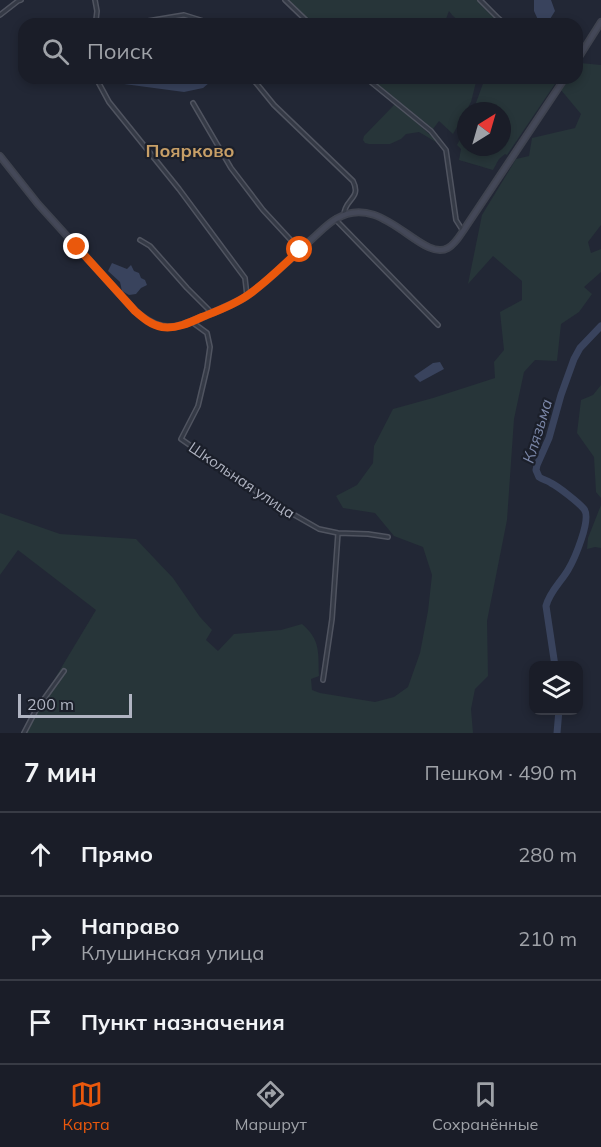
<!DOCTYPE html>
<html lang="ru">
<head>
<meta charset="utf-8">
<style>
	body { margin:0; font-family:Mulish,sans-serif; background:#232630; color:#f1f3f6 }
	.controls { position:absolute; right:18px; bottom:18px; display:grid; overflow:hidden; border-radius:12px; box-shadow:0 3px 9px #0003 }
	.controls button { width:54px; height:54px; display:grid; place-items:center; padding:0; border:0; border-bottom:2px solid #383b45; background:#1a1d28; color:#f1f3f6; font:30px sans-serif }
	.compass { position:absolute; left:457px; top:102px; width:54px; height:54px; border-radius:50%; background:#1a1d28; box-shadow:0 3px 9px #0003; rotate:37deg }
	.scale { position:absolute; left:18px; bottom:15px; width:114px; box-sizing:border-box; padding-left:6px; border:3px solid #b0b4c2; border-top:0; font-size:16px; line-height:21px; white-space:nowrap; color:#b0b4c2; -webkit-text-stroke:4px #1b1f2a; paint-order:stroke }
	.stop { position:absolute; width:18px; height:18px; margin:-14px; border:4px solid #ea580c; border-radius:50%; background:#fff }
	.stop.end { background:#ea580c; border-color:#fff; box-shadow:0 2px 6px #0008 }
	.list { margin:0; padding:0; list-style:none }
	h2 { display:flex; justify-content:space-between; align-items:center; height:78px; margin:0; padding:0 24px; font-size:26px }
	h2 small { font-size:20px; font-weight:400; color:#9fa2a8 }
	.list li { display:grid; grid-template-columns:39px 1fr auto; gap:18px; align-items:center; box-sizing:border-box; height:84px; padding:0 24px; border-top:2px solid #383b45 }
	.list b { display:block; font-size:22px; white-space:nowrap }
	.list p { margin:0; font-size:20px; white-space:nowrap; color:#9fa2a8 }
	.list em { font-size:20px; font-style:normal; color:#9fa2a8 }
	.icon { flex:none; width:33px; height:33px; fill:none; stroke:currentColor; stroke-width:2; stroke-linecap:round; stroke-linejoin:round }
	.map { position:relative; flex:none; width:601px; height:733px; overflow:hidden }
	.search { position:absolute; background:#1a1d28; box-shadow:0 3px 9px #0003; left:18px; right:18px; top:18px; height:66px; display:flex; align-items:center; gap:15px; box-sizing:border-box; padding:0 21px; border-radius:18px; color:#9fa2a8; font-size:22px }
	.sheet { height:330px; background:#1a1d28 }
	nav { display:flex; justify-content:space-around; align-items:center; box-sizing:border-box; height:84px; border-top:2px solid #383b45; background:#1a1d28; font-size:16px; color:#9fa2a8 }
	nav a { display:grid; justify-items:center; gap:3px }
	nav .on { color:#ea580c }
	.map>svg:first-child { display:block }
	.green { fill:#273539 }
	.water { fill:#39435d }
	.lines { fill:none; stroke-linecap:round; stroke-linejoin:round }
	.river { stroke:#39435d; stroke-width:7 }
	.street-casing { stroke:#505460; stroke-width:6 }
	.secondary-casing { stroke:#3f434f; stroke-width:8 }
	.street { stroke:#353a46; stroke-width:3 }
	.secondary { stroke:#444858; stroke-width:4.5 }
	.route { stroke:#ea580c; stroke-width:8 }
	.labels { text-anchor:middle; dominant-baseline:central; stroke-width:4.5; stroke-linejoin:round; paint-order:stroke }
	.street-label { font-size:15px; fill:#b0b4c2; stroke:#1b1f2a }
	.water-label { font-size:16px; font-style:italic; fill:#7b87a8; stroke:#1b1f2a }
	.quarter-label { font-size:18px; font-weight:bold; fill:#c79f67; stroke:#1b1f2a }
</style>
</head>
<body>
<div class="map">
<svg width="601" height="733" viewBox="0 0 601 733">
	<rect width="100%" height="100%" fill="#222735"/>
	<path class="green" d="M287,0h190l19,18 -3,6c-19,0 -32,4 -44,-13l-5,13h-132z
		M580,63l21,2v160l-13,17 3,11 10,-4v23l-17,15 8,7 -13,18 -18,12 -4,37 -22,-1 -11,12 -10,47 -7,101 -20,101 1,55 -13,13 -4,20 2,24h-451l74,-123 -78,-60 -18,25v-62l60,21 76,5 37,39 27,39 12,13 -6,10 12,11 16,-17 47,-4 21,-6c19,16 16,29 17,52l-8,3 1,11 8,3 55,9 19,-5 14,-10 12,-34 8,-42 4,-36 -9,-28 -29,-11 -19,-23 -32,-5 -7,-12 21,-11 16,-22 1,-17 19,-37 40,-11 62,-20 -1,-16 10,-12 -4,-38 22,-12v-19l-29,-25 -25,28 14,-69 34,-56 13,-3 3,-18 43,-10 6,-14 -20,-24 9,-12h7v-10z
		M370,78h107l-6,24 -18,32 -14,-13 -6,8z
		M485,78h74l-52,77 -2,-1 -6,5 -6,11 -34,-10 2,-11 -4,-4 9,-17v19h36v-36h-29z
		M395,104l40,35 1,3 -17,-10 -13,2 -5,5 -11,5h-21l-4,-1 -2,-3 1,-4z
		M601,385v113l-5,-6 -2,-35 -17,-24 4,-33 12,-5z
		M601,505v43l-6,-1 -8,2 1,-11z"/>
	<path class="water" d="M534,0h17l4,11 -8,13h-4l-4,-2 -5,-11z
		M107,78h108l-12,10 -19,4 -75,-10z
		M112,263l15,6 4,-4 3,6 5,2 2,5 4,2 2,5 -6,3 -5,6 -7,1 -7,-4 -2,-9 -12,-11z
		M440,362l4,7 -24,13 -6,-6 19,-13z"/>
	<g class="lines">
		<path class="river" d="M555,666l-9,-60c4,-15 15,-24 22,-36 6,-10 24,-51 16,-61 -5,-6 -25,-22 -33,-26 -4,-3 -8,-3 -12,-6l-3,-7 1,-5 12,-27 12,-43 13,-36 6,-11 21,-22
			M557,733l2,-23"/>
		<g class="street-casing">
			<path id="street" d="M95,0l2,11 -1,9 6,4
				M285,0l25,24
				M480,0l18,18 7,6
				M0,15l18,-14 3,-1
				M130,24l54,-9 29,9
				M96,78l13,24 70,87 66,89 2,18
				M252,78l22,27 79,76c9,18 -9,18 -9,34
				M366,78l65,53 15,19 10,70 7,11
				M193,103l38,65 32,42 37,40
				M335,219l103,106
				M140,240l10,6 37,42 25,25
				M192,322l15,11 3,14 -3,21 -9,38 -17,33 89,62 49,28 19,4 30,1 20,3
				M323,680l9,-61 6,-86
				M24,733l12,-23 28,-39"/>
		</g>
		<g class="secondary-casing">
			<path id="secondary" d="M577,60l24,-38
				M0,156l38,48 97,107c27,23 39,18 70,5 14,-6 29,-12 42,-20 23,-16 44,-38 65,-57 8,-7 15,-15 24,-20 46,-29 85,44 112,29 7,-4 11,-11 15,-17l102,-153"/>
		</g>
		<use href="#street" class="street"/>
		<use href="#secondary" class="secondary"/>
	</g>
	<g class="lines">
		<path class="route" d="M77,247l58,64c8,7 16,14 27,16 14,2 27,-4 40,-10 15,-6 32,-12 46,-22 19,-13 35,-30 52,-45"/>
	</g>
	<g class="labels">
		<g class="street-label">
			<text transform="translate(242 480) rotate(34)">Школьная улица</text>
		</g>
		<g class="water-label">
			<text transform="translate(537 431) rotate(-73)">Клязьма</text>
		</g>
		<g class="quarter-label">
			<text x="190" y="150">Поярково</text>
		</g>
	</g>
</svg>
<div class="controls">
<button><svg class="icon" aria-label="layers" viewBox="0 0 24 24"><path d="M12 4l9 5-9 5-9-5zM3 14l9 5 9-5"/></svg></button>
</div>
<svg class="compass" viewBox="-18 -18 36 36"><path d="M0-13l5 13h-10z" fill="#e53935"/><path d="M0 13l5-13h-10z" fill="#9fa2a8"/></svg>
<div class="scale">200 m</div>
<div class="stop" style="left:300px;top:250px"></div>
<div class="stop end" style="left:77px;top:247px"></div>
<div class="search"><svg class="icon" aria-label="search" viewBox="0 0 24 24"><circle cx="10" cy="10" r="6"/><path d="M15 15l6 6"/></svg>Поиск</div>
</div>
<section class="sheet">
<h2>7 мин<small>Пешком · 490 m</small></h2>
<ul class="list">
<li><svg class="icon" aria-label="ahead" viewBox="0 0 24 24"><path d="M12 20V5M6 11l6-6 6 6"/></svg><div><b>Прямо</b></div><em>280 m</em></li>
<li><svg class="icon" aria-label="right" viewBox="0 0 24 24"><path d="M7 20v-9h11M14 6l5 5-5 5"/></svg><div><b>Направо</b><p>Клушинская улица</p></div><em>210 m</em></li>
<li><svg class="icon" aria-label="arrive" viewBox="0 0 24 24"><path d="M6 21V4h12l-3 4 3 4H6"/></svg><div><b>Пункт назначения</b></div></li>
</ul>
</section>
<nav>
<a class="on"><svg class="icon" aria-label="map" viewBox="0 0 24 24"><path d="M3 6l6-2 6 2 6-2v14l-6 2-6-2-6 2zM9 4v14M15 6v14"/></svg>Карта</a>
<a><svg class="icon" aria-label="directions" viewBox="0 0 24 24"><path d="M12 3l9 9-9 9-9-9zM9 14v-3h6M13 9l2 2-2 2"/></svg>Маршрут</a>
<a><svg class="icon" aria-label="saved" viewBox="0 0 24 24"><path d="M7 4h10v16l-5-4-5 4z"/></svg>Сохранённые</a>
</nav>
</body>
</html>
